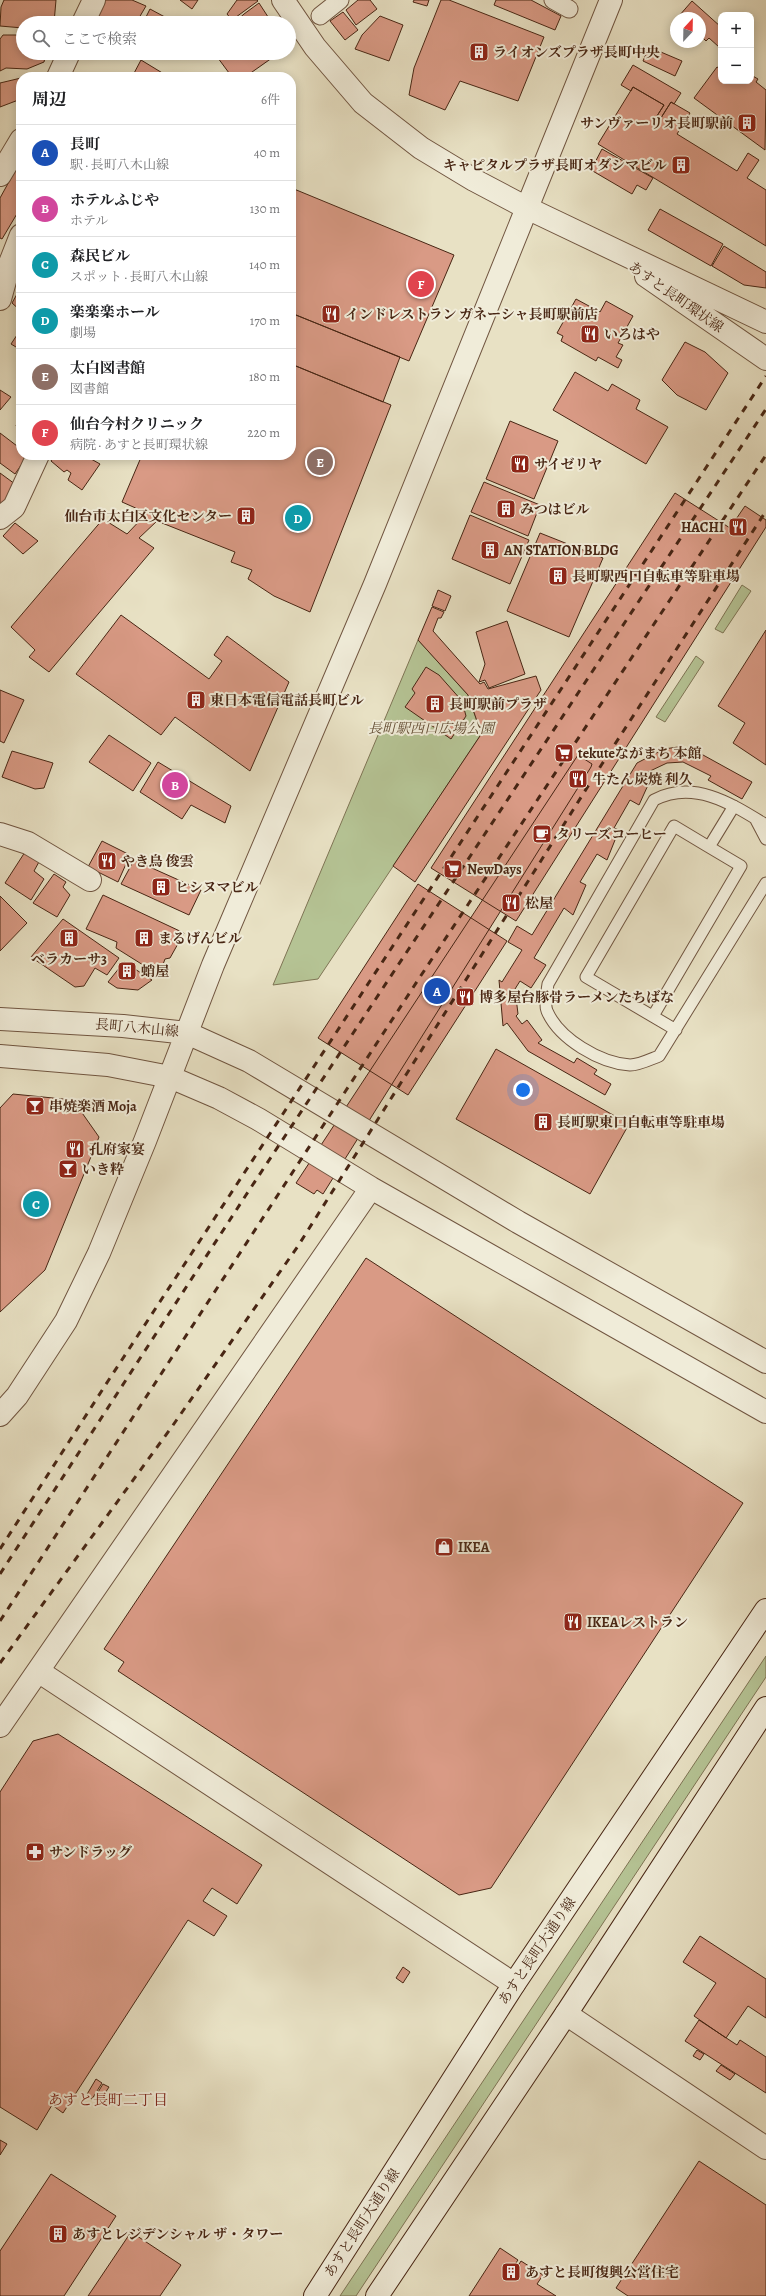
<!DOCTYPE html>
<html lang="ja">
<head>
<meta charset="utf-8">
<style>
	body { margin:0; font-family:Alegreya,"Noto Serif JP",serif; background:#f2f2f2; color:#202124 }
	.controls { position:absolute; right:12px; top:12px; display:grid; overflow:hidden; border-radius:8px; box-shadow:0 2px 10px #0003 }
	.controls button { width:36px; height:36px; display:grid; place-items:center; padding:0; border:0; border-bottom:1px solid #e0e0e0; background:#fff; color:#202124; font:20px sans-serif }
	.compass { position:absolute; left:670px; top:12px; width:36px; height:36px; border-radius:50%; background:#fff; box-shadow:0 2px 10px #0003; rotate:22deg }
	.you { position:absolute; left:523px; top:1090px; width:14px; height:14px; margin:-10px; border:3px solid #fff; border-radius:50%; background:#1a73e8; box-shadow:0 0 0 6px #1a73e833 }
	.badge { display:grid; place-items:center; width:26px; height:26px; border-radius:50%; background:#b45309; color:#fff; font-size:13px; font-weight:700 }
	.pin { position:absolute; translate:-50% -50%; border:2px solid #fff; box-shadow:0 1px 4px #0006 }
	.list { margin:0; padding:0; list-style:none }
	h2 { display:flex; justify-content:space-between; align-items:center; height:52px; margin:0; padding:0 16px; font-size:17px }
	h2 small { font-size:13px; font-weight:400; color:#757577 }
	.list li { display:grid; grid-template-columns:26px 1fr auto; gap:12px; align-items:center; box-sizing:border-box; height:56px; padding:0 16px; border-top:1px solid #e0e0e0 }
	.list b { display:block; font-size:15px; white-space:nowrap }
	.list p { margin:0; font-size:13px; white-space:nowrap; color:#757577 }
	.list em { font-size:13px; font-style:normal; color:#757577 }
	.icon { flex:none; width:22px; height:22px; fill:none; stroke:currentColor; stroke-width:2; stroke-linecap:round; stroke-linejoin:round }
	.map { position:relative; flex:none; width:766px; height:2296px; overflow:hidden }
	.search { position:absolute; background:#fff; box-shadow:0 2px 10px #0003; left:16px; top:16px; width:280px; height:44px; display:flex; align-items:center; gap:10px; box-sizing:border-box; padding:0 14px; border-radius:22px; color:#757577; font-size:15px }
	.panel { position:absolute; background:#fff; box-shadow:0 2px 10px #0003; left:16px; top:72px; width:280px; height:388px; border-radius:16px }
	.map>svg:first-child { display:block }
	.green { fill:#b5c394; stroke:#7e7454 }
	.building { fill:#d99a85; stroke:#482614 }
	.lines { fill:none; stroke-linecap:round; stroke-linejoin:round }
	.service-casing { stroke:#705540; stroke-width:13 }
	.pedestrian-casing { stroke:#705540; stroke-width:19 }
	.minor-casing { stroke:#705540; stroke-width:24 }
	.tertiary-casing { stroke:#705540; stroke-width:24 }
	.secondary-casing { stroke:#482614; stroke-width:24 }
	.service { stroke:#f0ecd9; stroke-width:11 }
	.pedestrian { stroke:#f0ecd9; stroke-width:17 }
	.minor { stroke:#f0ecd9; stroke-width:22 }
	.tertiary { stroke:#f0ecd9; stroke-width:22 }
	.secondary { stroke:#f0ecd9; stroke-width:22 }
	.rail { stroke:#482614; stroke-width:3; stroke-dasharray:7 7; stroke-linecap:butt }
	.labels { text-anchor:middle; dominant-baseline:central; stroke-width:4; stroke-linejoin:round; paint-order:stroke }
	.poi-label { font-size:14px; font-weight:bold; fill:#482614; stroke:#f0ecd9; text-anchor:start }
	.street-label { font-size:14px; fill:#482614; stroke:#f0ecd9 }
	.park-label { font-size:14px; font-style:italic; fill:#634d34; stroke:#f0ecd9 }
	.neighbourhood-label { font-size:15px; fill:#7a1f14; stroke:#f0ecd9 }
</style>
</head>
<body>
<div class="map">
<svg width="766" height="2296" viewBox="0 0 766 2296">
	<rect width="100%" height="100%" fill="#e8e1c4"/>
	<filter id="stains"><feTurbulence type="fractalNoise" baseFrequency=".005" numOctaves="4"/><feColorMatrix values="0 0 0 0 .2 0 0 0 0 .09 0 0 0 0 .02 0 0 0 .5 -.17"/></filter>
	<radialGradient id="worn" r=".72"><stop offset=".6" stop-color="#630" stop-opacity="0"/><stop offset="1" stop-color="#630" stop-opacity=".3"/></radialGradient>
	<path class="green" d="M742,585l9,6 -28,42 -8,-4z
		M418,640l50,55 11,32 5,3 -166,249 -45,6z
		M696,656l8,6 -39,60 -9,-5z
		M766,1656v21l-410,619h-16z"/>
	<path class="building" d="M4,0h52l-2,23h-31v5l-23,-2 1,-19z
		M105,0h27l14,6 -10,17h-37l-4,-2z
		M180,0h18l-6,9z
		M237,0h20l1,1 -26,19 -5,-6z
		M358,0h12l7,9 -21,16 -10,-15z
		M414,0h15l-2,6 -14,-4z
		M441,0h8l95,37 -26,64 -58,-20 -15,29 -36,-15 5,-27z
		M496,0h35l30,16 -6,14 -61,-25z
		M692,1l29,26v18l-2,2 -10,-9 -3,3 -6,-6v-17h-19l-2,-2z
		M259,3l13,20h-38l10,-9z
		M150,9l26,14h-33z
		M343,12l15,18 -13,10 -15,-19z
		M380,16l23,9 -14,36 -34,-12 7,-14z
		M3,35h20v18h23l-2,9 -17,7 -21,-1 -6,3v-32z
		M649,47l33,14 -7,15 -32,-15z
		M156,53h14l-3,6z
		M216,53h63l-34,24h-13l-17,-23z
		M141,60l28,17h-37z
		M633,65l48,28 -7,11 -3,-2 -12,19 -4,-2 9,-14 -31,-18 -2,4 -10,-6z
		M717,67l4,2v12h30v-6l7,4 -2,3 10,8 -1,60 -71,-52z
		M21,78v21l-21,8v-24z
		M633,87l31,18 -9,14 4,2 12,-19 19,11 -13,21 60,37 11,-18 11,7 -12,18 19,12v56l-168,-102z
		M602,149l51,29 -7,12 -9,-5 -5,9 -41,-24z
		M21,160v47l-19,32 -2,-1v-40z
		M294,189l160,66 -45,106 -118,-48v-118z
		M660,209l63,35 -12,22 -63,-36z
		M724,246l42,26v16l-22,-3 -32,-19z
		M21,287v24l-9,-8z
		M576,299l24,13 6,-11 27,15 -15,27 5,2 -7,12 6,3 -4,8 -20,-11 -2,4 -35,-20 2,-5 -6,-3z
		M291,313l109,44 -17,45 -92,-38z
		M21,329v21l-10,-6z
		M685,342l20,10 23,21 -22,37 -29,-15 -15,-15z
		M291,364l100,41 -81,207 -36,-16 -26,-17 4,-9 -21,-8 4,-10 -78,-31 -18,17 15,10 -105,124 -20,-15 6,-7 -24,-23 92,-108 24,15 20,-21 -25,-11 20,-47h149z
		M575,372l33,19 4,-7 28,16 -4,9 32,18 -22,37 -93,-54z
		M0,390l11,7 -11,13z
		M21,413v16l-5,-3z
		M510,421l48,20 -24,58 -48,-20z
		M0,433l21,16v6h7l-13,19 -15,-11z
		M55,455h29l16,9 -18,26 -14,-10 3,-7 -4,-3 -3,2 -13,-11z
		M0,473l19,14 -19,20z
		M484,482l56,23 -12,31 -57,-24z
		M675,493l55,35 15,-22 21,14v7l-250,394 -85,-53z
		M470,515l59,25 -19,44 -58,-25z
		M15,523l23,18 -15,13 -20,-18z
		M540,533l63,25 -34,79 -62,-26z
		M438,590l13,6 -6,15 -13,-5z
		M432,607l12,5 -3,6h-3l-5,13 47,53 4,-2 4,7 48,-13 5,14 -126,192 -22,-16 91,-136 -5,-3 -11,-32 -50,-55z
		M121,615l88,64 13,-18 -8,-6 13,-19 62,46 -39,89 -75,-54 -14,18 -85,-61z
		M507,621l18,53 -36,14 -4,-8 -6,2 6,-18 -9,-32z
		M766,630v135l-33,-22 12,-20 -27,-17z
		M426,667l13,8 23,26 4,15 -15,23 -46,-32 10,-14 -3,-4z
		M0,690l24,10 -20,43 -4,-2z
		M109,735l42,28 -18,28 -44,-29z
		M678,747l16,3 58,32 -10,17 -34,-19 3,-4 -28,-14 -16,1 -19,9 5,2 -14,31 -9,-5 -16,28 5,2 -12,30 -10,-6 -17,28 6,3 -13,30 -9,-7 -30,50 12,7 -15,23 -11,-7 -5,8 3,25 -2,2 6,8 5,-4 15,20 -4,3 36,20 3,-5 20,12 -3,4 17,10 -6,11 -77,-44 -21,-28 -4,3 -4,-46 3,2 20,-32 -14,-8 9,-16 15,9 105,-172 27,-14z
		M12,751l41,12 -9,25 -9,1 -33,-12z
		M578,755l14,9 -1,3 -268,427 -6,-4 -3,4 -18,-11z
		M158,762l73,44 -6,17 -34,-18 -9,14 -42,-27z
		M102,841l28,14 -12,27 -30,-15z
		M25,852l15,8 -6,11 10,8 -13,21 -26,-17z
		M134,860l67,30 -12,25 -68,-31z
		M54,874l12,8 -3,5 7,8 -13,22 -24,-14z
		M418,884l89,57 -99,154 -90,-57z
		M103,895l81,38 -14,25 -5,1 -6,16 -43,-27 1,-6 -31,-13z
		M0,896l27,27 -27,28z
		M63,919l56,39 -12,17 -12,-7 -11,18 -9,1 -44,-30z
		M124,962l28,18 -14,10 -21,-2 -9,-6z
		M496,1049l133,75 -39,70 -134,-75z
		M13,1094l60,6 26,37 -54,133 -45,42v-204z
		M366,1258l377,245 -252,385 -32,7 -341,-224 6,-9 -20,-13z
		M58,1734l204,131 -25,39 -25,-16 -9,13 24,15 -13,20 -26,-16 -125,193 -11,-8 -15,25 -37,-23v-315l33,-51z
		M700,1936l66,43v39l-18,-12 -22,32 -32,-22 22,-33 -33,-21z
		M403,1967l7,5 -7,11 -7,-5z
		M699,2020l38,25 3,-5 26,17v36l-81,-52z
		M697,2050l7,4 -4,6 -7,-4z
		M721,2065l14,9 -5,6 -14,-9z
		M96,2079l6,4 -10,16 -6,-3z
		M103,2084l6,3 -9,14 -5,-4z
		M0,2140l7,4 -7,11z
		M699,2161l67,44v91h-138l-12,-8z
		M51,2174l65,42 -52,80h-64v-45z
		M131,2232l50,33 -21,31h-72z
		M500,2248l18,12 -5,7 3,2 5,-8 22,14 -6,9 19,12h-87z"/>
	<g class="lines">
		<g class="service-casing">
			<path id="service" d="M756,820l10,19
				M766,825c-34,-21 -72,-46 -112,-25l-106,184c-1,8 -4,20 -1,27 12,28 53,52 83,54 9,0 21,-6 29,-9l107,-173
				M653,1016l88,-150 -32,-19
				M676,1030l-90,-53 88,-151 35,21 25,-41"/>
		</g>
		<g class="pedestrian-casing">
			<path id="pedestrian" d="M553,0l16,9
				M320,16l20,-16"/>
		</g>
		<g class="minor-casing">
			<path id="minor" d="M83,23l11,-23
				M58,77l11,-24
				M0,175l21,-35
				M0,299l10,-36 11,-28
				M0,518l14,-11 24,-52
				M0,834l28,9 62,37"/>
		</g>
		<g class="tertiary-casing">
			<path id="tertiary" d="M283,0l32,47 48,56 58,45 53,32 53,28 239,114
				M646,276l120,83
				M0,1019l123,7 64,7 62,28 269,161 248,140
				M0,1056l108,9 62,12 49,21 39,21 113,69 395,224
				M0,1415l17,-19 49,-75 33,-68 46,-112 68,-176 162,-381 236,-584
				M38,1671l476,313
				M0,1726l371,-538
				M566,2014l200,134"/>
		</g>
		<g class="secondary-casing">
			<path id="secondary" d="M315,2296l199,-312 252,-374
				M377,2296l189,-282 200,-306"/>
		</g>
		<use href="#service" class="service"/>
		<use href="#pedestrian" class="pedestrian"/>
		<use href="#minor" class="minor"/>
		<use href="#tertiary" class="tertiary"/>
		<use href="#secondary" class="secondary"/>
		<path class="rail" d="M0,1549l110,-171 656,-1002
			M0,1574l246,-379 520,-786
			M0,1621l418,-641 348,-525
			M0,1663l171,-235 127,-182 304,-482 164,-253"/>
	</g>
	<defs>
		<g id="building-square" transform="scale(1)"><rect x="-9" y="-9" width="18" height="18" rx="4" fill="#8f2418" stroke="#f0ecd9"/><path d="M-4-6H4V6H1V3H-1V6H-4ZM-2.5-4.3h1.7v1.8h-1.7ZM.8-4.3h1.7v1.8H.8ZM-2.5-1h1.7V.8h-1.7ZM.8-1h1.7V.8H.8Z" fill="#fff"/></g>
		<g id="restaurant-square" transform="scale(1)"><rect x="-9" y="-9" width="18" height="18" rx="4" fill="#8f2418" stroke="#f0ecd9"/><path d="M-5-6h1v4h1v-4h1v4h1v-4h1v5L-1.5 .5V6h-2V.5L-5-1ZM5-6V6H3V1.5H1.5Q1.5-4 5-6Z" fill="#fff"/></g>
		<g id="supermarket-square" transform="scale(1)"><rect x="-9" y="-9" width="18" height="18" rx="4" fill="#8f2418" stroke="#f0ecd9"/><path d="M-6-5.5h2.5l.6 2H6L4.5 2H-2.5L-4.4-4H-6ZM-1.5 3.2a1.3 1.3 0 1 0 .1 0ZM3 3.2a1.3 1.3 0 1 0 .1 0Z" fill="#fff"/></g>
		<g id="cafe-square" transform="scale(1)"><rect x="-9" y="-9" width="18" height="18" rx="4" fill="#8f2418" stroke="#f0ecd9"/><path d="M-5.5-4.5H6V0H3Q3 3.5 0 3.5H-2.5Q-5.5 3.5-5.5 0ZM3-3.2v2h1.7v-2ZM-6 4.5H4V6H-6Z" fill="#fff"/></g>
		<g id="bar-square" transform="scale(1)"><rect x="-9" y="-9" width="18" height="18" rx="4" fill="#8f2418" stroke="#f0ecd9"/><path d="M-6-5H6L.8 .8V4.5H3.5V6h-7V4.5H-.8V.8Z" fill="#fff"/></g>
		<g id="shop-square" transform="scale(1)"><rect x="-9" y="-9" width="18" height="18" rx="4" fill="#8f2418" stroke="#f0ecd9"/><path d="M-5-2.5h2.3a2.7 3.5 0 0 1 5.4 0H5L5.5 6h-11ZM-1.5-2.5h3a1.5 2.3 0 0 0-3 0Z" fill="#fff"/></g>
		<g id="pharmacy-square" transform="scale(1)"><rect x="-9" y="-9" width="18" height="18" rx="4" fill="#8f2418" stroke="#f0ecd9"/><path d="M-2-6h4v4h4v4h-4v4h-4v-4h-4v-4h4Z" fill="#fff"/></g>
	</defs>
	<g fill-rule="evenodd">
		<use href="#building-square" x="479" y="52"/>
		<use href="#building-square" x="747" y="123"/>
		<use href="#building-square" x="681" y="165"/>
		<use href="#restaurant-square" x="331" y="314"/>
		<use href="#restaurant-square" x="590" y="334"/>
		<use href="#restaurant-square" x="520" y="464"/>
		<use href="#building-square" x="506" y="509"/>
		<use href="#building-square" x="246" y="516"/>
		<use href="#restaurant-square" x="738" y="527"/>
		<use href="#building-square" x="490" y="550"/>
		<use href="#building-square" x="558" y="576"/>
		<use href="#building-square" x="196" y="700"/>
		<use href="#building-square" x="435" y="704"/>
		<use href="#supermarket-square" x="564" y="753"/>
		<use href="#restaurant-square" x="578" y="779"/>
		<use href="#cafe-square" x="542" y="834"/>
		<use href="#restaurant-square" x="107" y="861"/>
		<use href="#supermarket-square" x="453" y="869"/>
		<use href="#building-square" x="161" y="887"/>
		<use href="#restaurant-square" x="511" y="903"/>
		<use href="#building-square" x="69" y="938"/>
		<use href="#building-square" x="144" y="938"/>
		<use href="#building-square" x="127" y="971"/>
		<use href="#restaurant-square" x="465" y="997"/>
		<use href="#bar-square" x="35" y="1106"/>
		<use href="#building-square" x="543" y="1122"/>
		<use href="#restaurant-square" x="75" y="1149"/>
		<use href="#bar-square" x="68" y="1169"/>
		<use href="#shop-square" x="444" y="1547"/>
		<use href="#restaurant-square" x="573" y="1622"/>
		<use href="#pharmacy-square" x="35" y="1852"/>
		<use href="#building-square" x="58" y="2234"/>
		<use href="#building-square" x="511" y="2272"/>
	</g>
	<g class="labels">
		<g class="poi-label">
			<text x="493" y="52">ライオンズプラザ長町中央</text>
			<text x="733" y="123" text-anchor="end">サンヴァーリオ長町駅前</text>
			<text x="667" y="165" text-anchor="end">キャピタルプラザ長町オダシマビル</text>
			<text x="345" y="314">インドレストラン ガネーシャ長町駅前店</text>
			<text x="604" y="334">いろはや</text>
			<text x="534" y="464">サイゼリヤ</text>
			<text x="520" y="509">みつはビル</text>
			<text x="232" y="516" text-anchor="end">仙台市太白区文化センター</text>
			<text x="724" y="527" text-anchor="end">HACHI</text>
			<text x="504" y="550">AN STATION BLDG</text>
			<text x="572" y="576">長町駅西口自転車等駐車場</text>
			<text x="210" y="700">東日本電信電話長町ビル</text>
			<text x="449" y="704">長町駅前プラザ</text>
			<text x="578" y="753">tekuteながまち 本館</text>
			<text x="592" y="779">牛たん炭焼 利久</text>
			<text x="556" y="834">タリーズコーヒー</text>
			<text x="121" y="861">やき鳥 俊雲</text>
			<text x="467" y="869">NewDays</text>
			<text x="175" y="887">ヒシヌマビル</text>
			<text x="525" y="903">松屋</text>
			<text x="158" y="938">まるげんビル</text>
			<text x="69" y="959" text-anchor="middle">ベラカーサ3</text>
			<text x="141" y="971">蛸屋</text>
			<text x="479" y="997">博多屋台豚骨ラーメンたちばな</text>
			<text x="49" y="1106">串焼楽酒 Moja</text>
			<text x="557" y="1122">長町駅東口自転車等駐車場</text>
			<text x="89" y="1149">孔府家宴</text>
			<text x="82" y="1169">いき粋</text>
			<text x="458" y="1547">IKEA</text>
			<text x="587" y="1622">IKEAレストラン</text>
			<text x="49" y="1852">サンドラッグ</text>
			<text x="72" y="2234">あすとレジデンシャル ザ・タワー</text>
			<text x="525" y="2272">あすと長町復興公営住宅</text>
		</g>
		<g class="street-label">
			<text transform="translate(676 297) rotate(35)">あすと長町環状線</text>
			<text transform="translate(137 1028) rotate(5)">長町八木山線</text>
			<text transform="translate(537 1951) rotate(-56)">あすと長町大通り線</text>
			<text transform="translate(362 2223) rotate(-57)">あすと長町大通り線</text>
		</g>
		<g class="park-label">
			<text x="431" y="728">長町駅西口広場公園</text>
		</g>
		<g class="neighbourhood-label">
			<text x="108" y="2100">あすと長町二丁目</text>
		</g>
	</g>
	<rect width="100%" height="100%" filter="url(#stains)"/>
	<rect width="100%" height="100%" fill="url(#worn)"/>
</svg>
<div class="controls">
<button>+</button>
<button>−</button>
</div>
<svg class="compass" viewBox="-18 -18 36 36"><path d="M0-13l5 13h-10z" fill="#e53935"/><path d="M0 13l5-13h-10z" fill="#757577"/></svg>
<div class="you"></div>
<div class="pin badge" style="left:437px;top:991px;background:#1a4fb4">A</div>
<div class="pin badge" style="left:175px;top:785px;background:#d1479c">B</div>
<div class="pin badge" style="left:36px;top:1204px;background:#0f9aa8">C</div>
<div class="pin badge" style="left:298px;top:518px;background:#0f9aa8">D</div>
<div class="pin badge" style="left:320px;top:462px;background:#8d6e63">E</div>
<div class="pin badge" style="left:421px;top:284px;background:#e0444e">F</div>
<div class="search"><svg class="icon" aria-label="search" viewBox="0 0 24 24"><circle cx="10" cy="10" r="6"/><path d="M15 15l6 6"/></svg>ここで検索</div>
<section class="panel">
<h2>周辺<small>6件</small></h2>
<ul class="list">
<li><span class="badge" style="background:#1a4fb4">A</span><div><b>長町</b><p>駅 · 長町八木山線</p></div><em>40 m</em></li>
<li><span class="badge" style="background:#d1479c">B</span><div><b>ホテルふじや</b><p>ホテル</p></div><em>130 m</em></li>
<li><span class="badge" style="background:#0f9aa8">C</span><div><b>森民ビル</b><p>スポット · 長町八木山線</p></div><em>140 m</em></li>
<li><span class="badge" style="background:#0f9aa8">D</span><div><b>楽楽楽ホール</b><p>劇場</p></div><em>170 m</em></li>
<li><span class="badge" style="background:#8d6e63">E</span><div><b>太白図書館</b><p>図書館</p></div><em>180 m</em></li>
<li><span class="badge" style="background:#e0444e">F</span><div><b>仙台今村クリニック</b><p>病院 · あすと長町環状線</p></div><em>220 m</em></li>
</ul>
</section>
</div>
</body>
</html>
